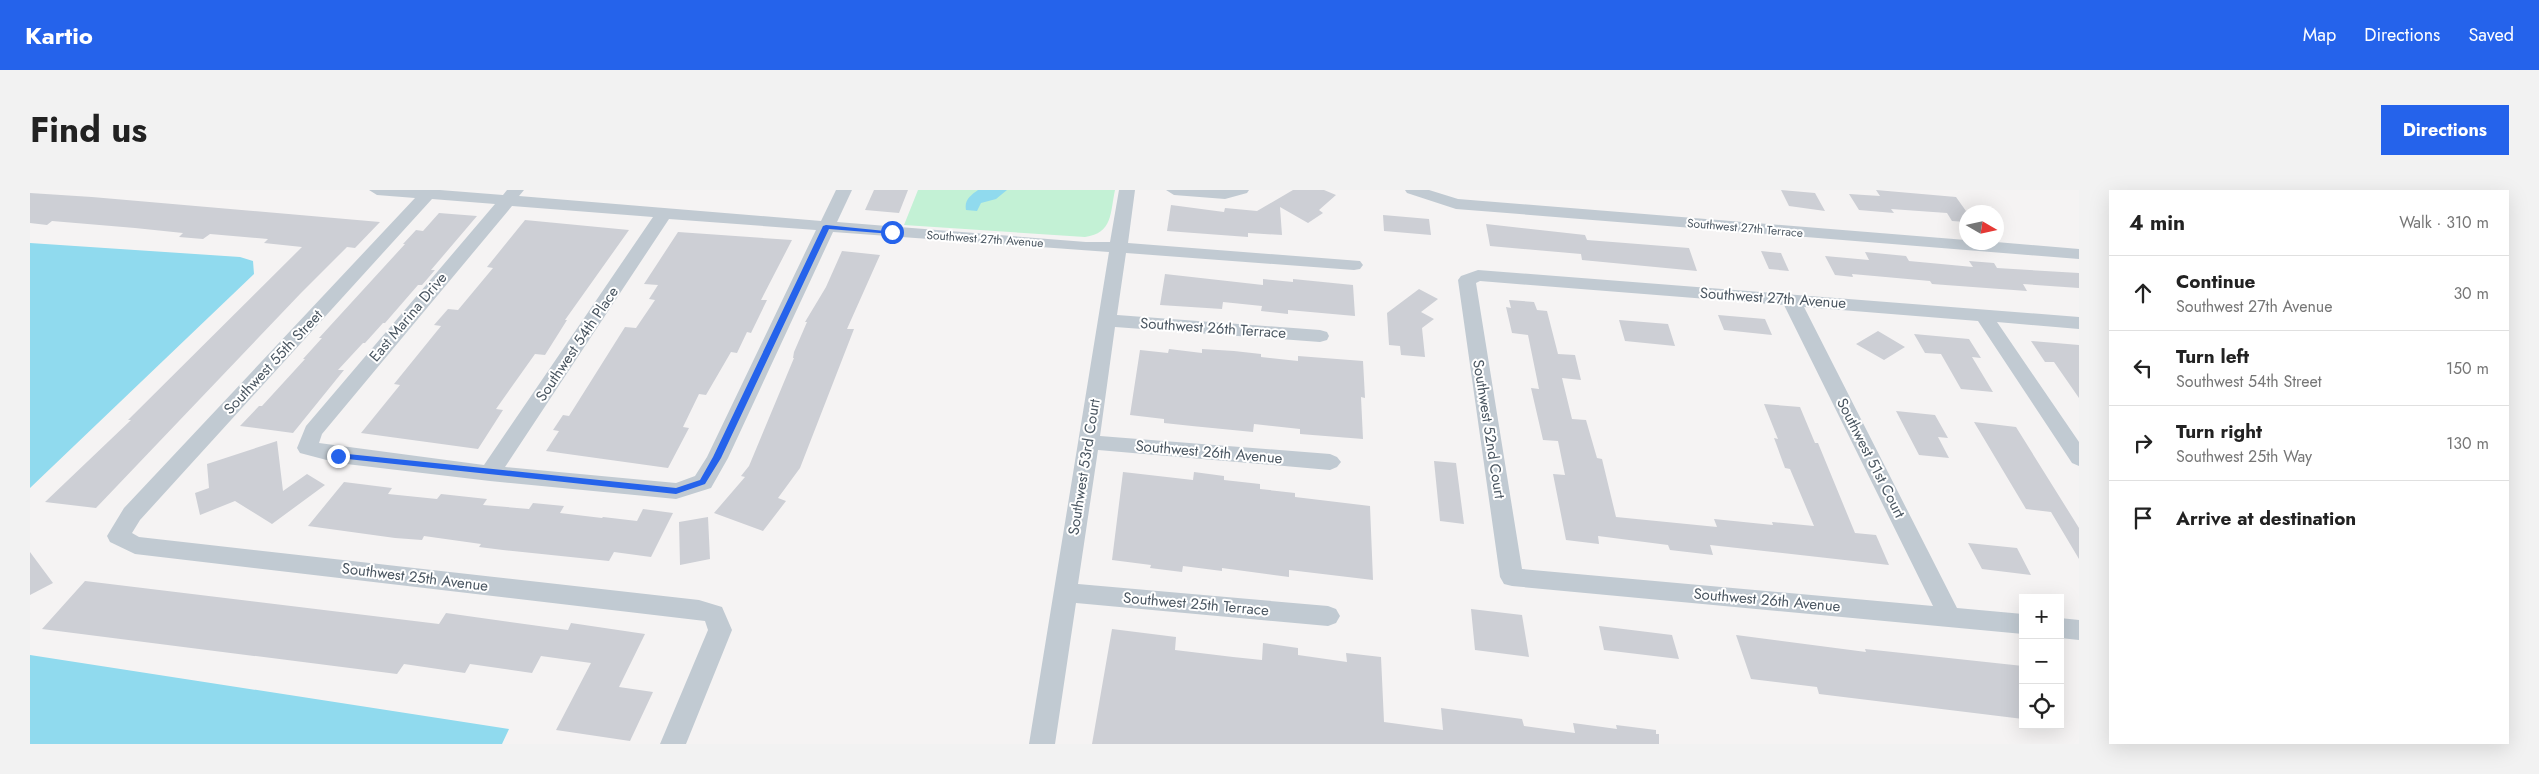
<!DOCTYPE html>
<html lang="en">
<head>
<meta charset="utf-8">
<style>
	body { margin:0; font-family:Jost,sans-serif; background:#f2f2f2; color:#222 }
	.controls { position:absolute; right:15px; bottom:15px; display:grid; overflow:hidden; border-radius:0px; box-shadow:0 5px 20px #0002 }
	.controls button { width:45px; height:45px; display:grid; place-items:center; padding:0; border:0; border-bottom:1px solid #e0e0e0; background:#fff; color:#222; font:25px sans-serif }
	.compass { position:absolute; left:1929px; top:15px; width:45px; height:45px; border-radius:50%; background:#fff; box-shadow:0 5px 20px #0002; rotate:99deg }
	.stop { position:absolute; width:15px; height:15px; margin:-11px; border:4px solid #2563eb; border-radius:50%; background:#fff }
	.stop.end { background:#2563eb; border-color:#fff; box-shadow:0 1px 5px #0008 }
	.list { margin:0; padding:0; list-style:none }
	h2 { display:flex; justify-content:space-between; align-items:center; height:65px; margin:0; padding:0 20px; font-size:21px }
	h2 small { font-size:16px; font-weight:400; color:#767676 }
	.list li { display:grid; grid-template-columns:32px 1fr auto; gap:15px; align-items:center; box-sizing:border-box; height:75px; padding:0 20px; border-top:1px solid #e0e0e0 }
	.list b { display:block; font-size:19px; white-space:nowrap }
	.list p { margin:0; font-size:16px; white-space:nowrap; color:#767676 }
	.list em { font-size:16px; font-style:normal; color:#767676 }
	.icon { flex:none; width:28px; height:28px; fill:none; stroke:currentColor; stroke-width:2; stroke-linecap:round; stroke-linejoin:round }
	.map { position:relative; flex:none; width:2049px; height:554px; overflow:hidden; border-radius:0px }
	header { display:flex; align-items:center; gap:30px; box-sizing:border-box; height:70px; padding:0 25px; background:#2563eb; color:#fff }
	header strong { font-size:24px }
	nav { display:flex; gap:28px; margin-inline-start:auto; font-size:18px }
	.intro { display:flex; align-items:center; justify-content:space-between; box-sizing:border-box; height:120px; padding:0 30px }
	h1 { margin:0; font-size:35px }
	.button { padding:12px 22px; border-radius:0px; background:#2563eb; color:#fff; font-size:18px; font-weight:700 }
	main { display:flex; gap:30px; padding:0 30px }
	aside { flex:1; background:#fff; border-radius:0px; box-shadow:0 5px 20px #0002 }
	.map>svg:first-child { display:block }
	.green { fill:#c3f1d5 }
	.water { fill:#90daee }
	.building { fill:#cdcfd5 }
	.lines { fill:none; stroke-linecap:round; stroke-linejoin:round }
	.minor { fill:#c1cad2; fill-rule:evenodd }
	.route { fill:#2563eb }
	.labels { text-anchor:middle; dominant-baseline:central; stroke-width:4; stroke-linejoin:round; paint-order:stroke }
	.far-street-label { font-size:12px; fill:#4a5661; stroke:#fff }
	.street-label { font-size:15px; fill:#4a5661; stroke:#fff }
</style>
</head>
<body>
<header>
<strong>Kartio</strong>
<nav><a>Map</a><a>Directions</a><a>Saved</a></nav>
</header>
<div class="intro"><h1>Find us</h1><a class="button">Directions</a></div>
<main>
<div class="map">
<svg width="2049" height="554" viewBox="0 0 2049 554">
	<rect width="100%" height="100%" fill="#f5f3f3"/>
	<path class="green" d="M888,0h197c-5,23 -2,43 -30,47l-181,-12z"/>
	<path class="water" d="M948,0h29l-11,9 -15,4 -4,8 -11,-1c-2,-10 5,-15 12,-20z
		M0,53l210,14 13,4 1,13 -224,214z
		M0,465l479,74 -7,15h-472z"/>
	<path class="building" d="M844,0h34l-9,23 -34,-3z
		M1263,0h31l12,5 -17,15 4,3 -15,10 -28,-16 2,28 -34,-2v4l-81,-6 4,-26 53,7 1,-4 32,3z
		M1751,0l34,3 10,18 -36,-5z
		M1846,0l80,7 10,14v11l-14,-1 -5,-8 -56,-4 3,4 -35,-3 -10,-16 31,2z
		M0,3l62,4 288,25 -25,26 -8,-1 -46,46 -205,215 -51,-6 86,-82h-3l174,-173 -38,-4 4,-4 -58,-5 -7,5 -24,-2 4,-4 -48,-5 -83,-7 -5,4 -17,-2z
		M409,23l38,3 -46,54h4l-13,15h-4l-33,38h-2l-18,20h-2l-25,27h6l-51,63 -53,-7 19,-20h3l43,-47h-2l19,-21h-3l86,-94h-2l13,-14 7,1z
		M1353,25l46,4 2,16 -47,-4z
		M495,30l104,10 -64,90h2l-22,35 -10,-1 -39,55 7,1 -25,39 -117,-16 39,-48 -6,-1 47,-58 -7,-1 14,-16 10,1 35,-42 -6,-1z
		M1456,34l99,11 2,5 102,8 8,23 -115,-11 -1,-6 -91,-8z
		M648,42l114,8 -31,60h6l-16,33 -4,-1 -10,21 -6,-1 -25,43 -7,-1 -16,33 6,1 -21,40 -122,-17 13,-20 -6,-1 10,-15 6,1 56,-89 11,1 19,-28 -6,-1 9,-14 -14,-1z
		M812,61l38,4 -33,74h7l-54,139 -22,30 8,3 -23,30 -49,-18 31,-36 -4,-1 8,-10 45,-108h-1l1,-6 13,-30h-2l21,-35z
		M1731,61l20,2 8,18 -20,-2z
		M1835,62l41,4 3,5 64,6 -4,-6 25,2 3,5 82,5v15l-56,-4 4,7 -95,-7 -2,-3 -78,-7 1,3 -18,-2 -10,-19 44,4z
		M1135,84l98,11v-6l30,3v-3l60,6 2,31 -67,-6v4l-27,-3 1,-5 -39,-4 -1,7 -62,-4z
		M1389,99l19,10 -17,13 13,7 -12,9 3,29 -24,-2 -1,-9 -11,-1 -2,-32z
		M1479,110l25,2 3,8 10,1 11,43 17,1 6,25 -19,-2 10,41 14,1 11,38 5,1 14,58 101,10 -3,-8 59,6 -1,-3 42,4 -24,-57 -5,-1 -11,-30 4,1 -14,-35 36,3 15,36h3l37,90 21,2 13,30 -179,-20 3,10 -43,-5 -2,-5 -70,-9 1,8 -33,-4 -13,-66 12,1 -7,-34 -15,-1 -12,-52 8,1 -11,-54 -16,-2 -6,-26 5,1z
		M1688,125l47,4 7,16 -48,-5z
		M1589,130l49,4 7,22 -50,-5z
		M1848,141l27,16 -21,13 -28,-16z
		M1884,144l55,5 12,19 -9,-1 21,35 -32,-3 -20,-35 -16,-1z
		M2001,151l48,4v53l-25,-36h-9z
		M1139,159l33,4v-4l32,2 27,3v3l37,4v-5l65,5 2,37 -4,-1 2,42 -63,-5v-5l-46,-5 -1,8 -61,-6 -28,-3v-4l-34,-4 10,-65 28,3z
		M1866,221l39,4 13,23 -10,-1 11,21 -30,-3z
		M1944,232l42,5 63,101v31l-28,-47 -25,-3z
		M247,251l6,50 24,-17 18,11 -53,39 -37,-23 -35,14 -5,-22 14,-5 -2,-24z
		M1404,271l22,2 8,61 -24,-3z
		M1093,282l70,8 1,-8 30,4v4l36,4v5l35,4v4l75,9 3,74 -84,-10v7l-67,-9v3l-39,-5 -1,6 -32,-4 1,-3 -39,-5z
		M314,292l48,6 -4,6 49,5 4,-5 46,5 -4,6 46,4 4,-6 31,3 -4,7 42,5 1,-1 34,4 6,-12 30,4 -22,44 -37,-5 -5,9 -106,-11 -24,-3 2,-3 -57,-8 -2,4 -27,-2 -87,-12z
		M678,327l2,42 -30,6 -1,-43z
		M1938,353l49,5 14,27 -49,-6z
		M0,362l23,31 -23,12z
		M55,391l354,43 7,-11 122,17 3,-7 74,11 -26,53 34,5 -23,49 -74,-11 35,-67 -50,-7 -9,17 -62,-9 -5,9 -61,-9 -7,10 -355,-45z
		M1441,419l51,6 7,42 -54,-7z
		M1569,436l73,9 7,24 -75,-9z
		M1082,439l64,8 -1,13 58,7 29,3 1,-17 35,5v7l49,7 -1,-9 35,4 3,65 59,8 -2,-22 81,11 2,7 51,7 -2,-10 44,6 -1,-4 40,5v4h3v10h-567z
		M1706,445l130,17 -1,-3 158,17v53l-204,-25 -2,-7 -66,-8z"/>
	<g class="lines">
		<path class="minor" d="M339,0h71l63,5 4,-5h17l-5,6 302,25 15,-31h16l-15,32 249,20h24l9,-52h16l-7,53 232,18 3,4 -3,4 -6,1 -228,-17 -9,62 203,15 7,2 2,4 -2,4 -7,2 -205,-15 -15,109 230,18 7,3 4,5 -4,5 -7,3 -232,-20 -20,134 250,22 8,3 4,7 -4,7 -8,3 -252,-23 -21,141h-26l80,-492 -276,-20 -105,226 -17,30 -35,11 -186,-18 -152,-18 -38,-10 -3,-5 9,-22 189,-222 -63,-5 -292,321 -8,13 7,4 560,63 23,7 10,23 -46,114h-26l48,-114 -3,-9 -570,-67 -25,-12 -3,-6 17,-28 291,-310 -38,-3zM482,16l141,11 -169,248 -165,-22 3,-9zM639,29l147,11 -109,227 -12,19 -19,7 -171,-16z
			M1136,0h83l-2,3 -22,6 -51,-4z
			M1375,0h24l29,9 508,41v2h30l83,7v10l-623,-50 -49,-16z
			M1448,80l601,47v12l-82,-7 82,120v24l-7,-3 -94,-142 -174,-14 153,301 66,6v20l-511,-48 -8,-2 -4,-7 -42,-297 3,-4zM1450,91l304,24 149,301 -411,-37 -46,-286z
			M2030,428l19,2v20l-19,-2z"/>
	</g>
	<path class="route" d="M796,35l69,7 -3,2 -63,-5 -108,229 -16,26 -29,10 -338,-36 -5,-2 5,-3 338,35 24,-8 13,-23 110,-231z"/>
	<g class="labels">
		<g class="far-street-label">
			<text transform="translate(1715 38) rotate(5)">Southwest 27th Terrace</text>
			<text transform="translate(955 49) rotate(4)">Southwest 27th Avenue</text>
		</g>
		<g class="street-label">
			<text transform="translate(1743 108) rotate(4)">Southwest 27th Avenue</text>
			<text transform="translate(378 127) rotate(-50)">East Marina Drive</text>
			<text transform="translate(1183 138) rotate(4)">Southwest 26th Terrace</text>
			<text transform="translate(547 154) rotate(-56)">Southwest 54th Place</text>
			<text transform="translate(243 172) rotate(-47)">Southwest 55th Street</text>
			<text transform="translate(1459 239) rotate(81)">Southwest 52nd Court</text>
			<text transform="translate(1179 262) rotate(5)">Southwest 26th Avenue</text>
			<text transform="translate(1841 268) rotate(63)">Southwest 51st Court</text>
			<text transform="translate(1054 277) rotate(-81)">Southwest 53rd Court</text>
			<text transform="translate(385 387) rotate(7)">Southwest 25th Avenue</text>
			<text transform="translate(1737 410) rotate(5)">Southwest 26th Avenue</text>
			<text transform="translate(1166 414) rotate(5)">Southwest 25th Terrace</text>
		</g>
	</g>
</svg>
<div class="controls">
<button>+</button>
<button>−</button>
<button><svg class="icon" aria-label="locate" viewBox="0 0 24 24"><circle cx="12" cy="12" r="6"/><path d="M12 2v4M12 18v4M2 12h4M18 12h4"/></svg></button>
</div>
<svg class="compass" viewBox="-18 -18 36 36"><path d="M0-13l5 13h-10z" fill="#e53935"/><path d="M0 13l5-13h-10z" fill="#767676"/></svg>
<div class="stop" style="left:862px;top:42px"></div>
<div class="stop end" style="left:308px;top:266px"></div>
</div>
<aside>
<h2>4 min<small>Walk · 310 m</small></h2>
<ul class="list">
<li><svg class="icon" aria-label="ahead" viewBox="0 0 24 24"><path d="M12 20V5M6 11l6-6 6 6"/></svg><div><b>Continue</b><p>Southwest 27th Avenue</p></div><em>30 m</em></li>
<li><svg class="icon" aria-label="left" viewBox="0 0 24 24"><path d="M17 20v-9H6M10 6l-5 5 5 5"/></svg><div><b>Turn left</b><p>Southwest 54th Street</p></div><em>150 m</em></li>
<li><svg class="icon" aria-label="right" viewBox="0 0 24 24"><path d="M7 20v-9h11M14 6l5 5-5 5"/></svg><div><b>Turn right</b><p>Southwest 25th Way</p></div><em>130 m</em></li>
<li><svg class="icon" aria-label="arrive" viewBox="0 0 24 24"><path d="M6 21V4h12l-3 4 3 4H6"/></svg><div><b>Arrive at destination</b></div></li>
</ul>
</aside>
</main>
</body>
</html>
